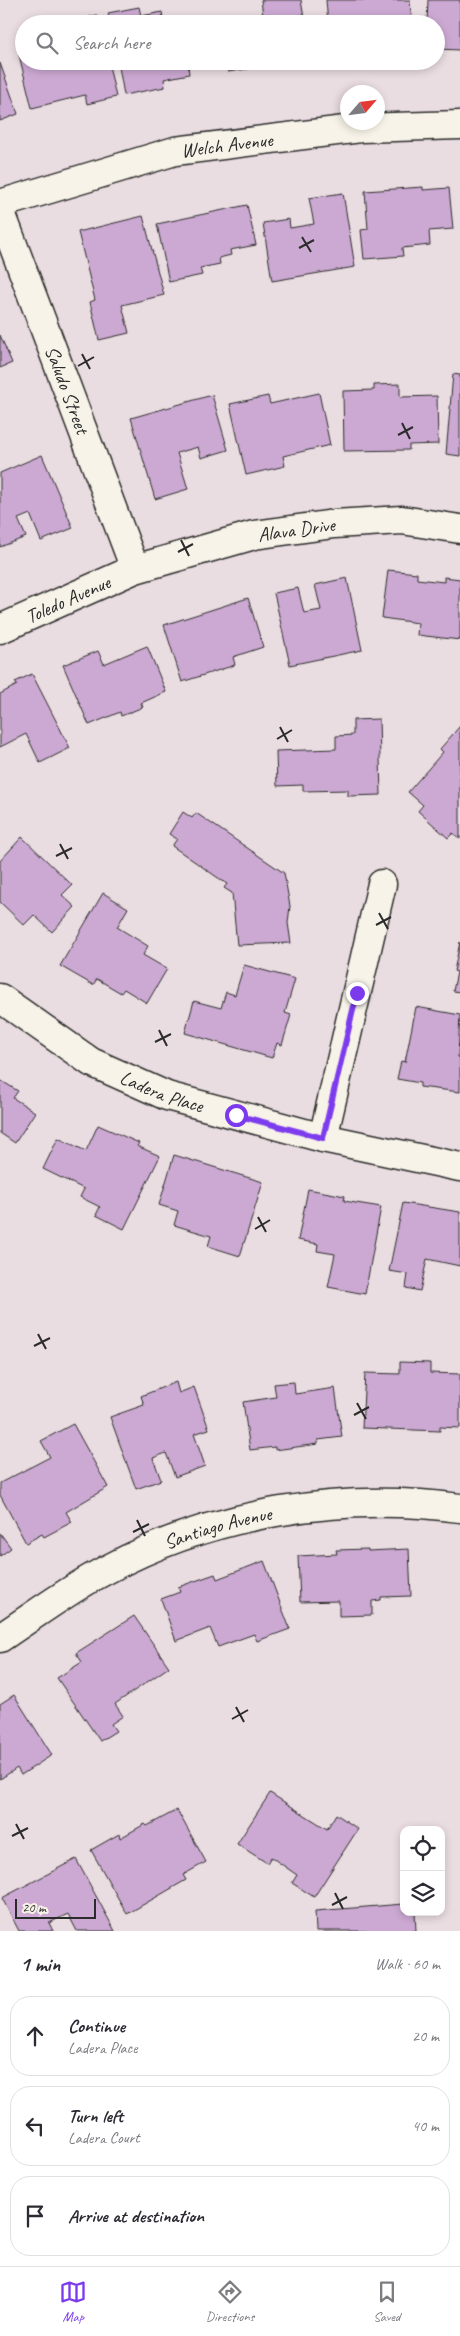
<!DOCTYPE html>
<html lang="en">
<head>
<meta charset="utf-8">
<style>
	body { margin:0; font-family:Caveat,sans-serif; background:#f2f2f3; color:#2b2b33 }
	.controls { position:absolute; right:15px; bottom:15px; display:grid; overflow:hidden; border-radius:10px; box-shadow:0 2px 8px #0003 }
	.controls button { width:45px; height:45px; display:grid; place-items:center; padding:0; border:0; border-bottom:1px solid #e1e1e2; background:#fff; color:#2b2b33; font:25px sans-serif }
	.compass { position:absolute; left:340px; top:85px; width:45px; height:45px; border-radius:50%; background:#fff; box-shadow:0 2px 8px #0003; rotate:62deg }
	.scale { position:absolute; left:15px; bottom:12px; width:81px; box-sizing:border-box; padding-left:5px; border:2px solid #2b2b2b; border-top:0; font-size:14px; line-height:18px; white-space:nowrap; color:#2b2b2b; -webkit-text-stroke:4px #f7f3e8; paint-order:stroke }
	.stop { position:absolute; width:15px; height:15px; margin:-11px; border:4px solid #7c3aed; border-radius:50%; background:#fff }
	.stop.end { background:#7c3aed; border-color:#fff; box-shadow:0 1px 5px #0008 }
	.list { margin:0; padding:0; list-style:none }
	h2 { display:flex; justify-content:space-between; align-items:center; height:65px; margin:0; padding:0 20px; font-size:21px }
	h2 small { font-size:16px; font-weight:400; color:#7c7c81 }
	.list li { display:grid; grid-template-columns:32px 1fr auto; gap:15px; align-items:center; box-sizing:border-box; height:80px; margin:0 10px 10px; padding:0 10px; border:1px solid #e1e1e2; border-radius:20px }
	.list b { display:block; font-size:19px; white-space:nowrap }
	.list p { margin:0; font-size:16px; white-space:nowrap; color:#7c7c81 }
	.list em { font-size:16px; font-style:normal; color:#7c7c81 }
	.icon { flex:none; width:28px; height:28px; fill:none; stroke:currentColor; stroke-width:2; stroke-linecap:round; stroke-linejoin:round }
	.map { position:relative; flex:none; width:460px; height:1931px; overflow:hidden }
	.search { position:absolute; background:#fff; box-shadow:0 2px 8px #0003; left:15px; right:15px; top:15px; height:55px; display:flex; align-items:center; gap:12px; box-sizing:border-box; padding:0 18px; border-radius:28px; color:#7c7c81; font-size:19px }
	.sheet { height:335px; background:#fff }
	nav { display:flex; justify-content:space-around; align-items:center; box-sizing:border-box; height:70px; border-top:1px solid #e1e1e2; background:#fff; font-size:14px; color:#7c7c81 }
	nav a { display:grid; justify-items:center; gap:2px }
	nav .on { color:#7c3aed }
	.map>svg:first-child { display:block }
	.building { fill:#cca9d3; stroke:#2b2b2b }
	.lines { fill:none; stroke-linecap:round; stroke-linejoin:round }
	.minor-casing { stroke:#2b2b2b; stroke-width:31 }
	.tertiary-casing { stroke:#2b2b2b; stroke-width:31 }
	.minor { stroke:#f7f3e8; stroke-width:28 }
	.tertiary { stroke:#f7f3e8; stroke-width:28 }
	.route { stroke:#7c3aed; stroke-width:6 }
	.ticks { fill:none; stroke:#2b2b2b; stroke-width:2 }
	.labels { text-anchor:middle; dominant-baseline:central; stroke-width:4.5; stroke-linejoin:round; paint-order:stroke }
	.street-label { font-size:20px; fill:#2b2b2b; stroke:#f7f3e8 }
</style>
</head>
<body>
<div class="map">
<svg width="460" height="1931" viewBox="0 0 460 1931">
	<rect width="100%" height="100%" fill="#eadde2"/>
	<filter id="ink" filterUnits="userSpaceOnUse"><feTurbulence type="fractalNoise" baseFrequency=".02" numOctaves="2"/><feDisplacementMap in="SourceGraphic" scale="10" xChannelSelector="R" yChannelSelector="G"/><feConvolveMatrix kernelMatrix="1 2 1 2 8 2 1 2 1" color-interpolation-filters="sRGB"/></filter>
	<g filter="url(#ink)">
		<path class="building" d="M261,0h40l4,24h-41z
			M326,0h84l2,24h-84z
			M428,0h32v50l-24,-1v-25h-9z
			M139,7l2,9 21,-4 2,12h-54l-2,-11z
			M97,15l2,9h-31v-1z
			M24,54v7h84l8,36 -29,7 -2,-9 -53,13 -13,-53z
			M118,61h90l-20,4 1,9 -25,5 1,8 -41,8z
			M226,61h32l1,6 -31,5z
			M0,63l18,51 -18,7z
			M423,187v3l26,-2 4,41 -24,2 1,14 -28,3 1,8 -39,3 -3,-29 7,-1 -3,-38z
			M343,193l12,74 -83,14 -9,-58 26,-4 1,9 24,-4 -5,-26z
			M247,205l9,40 -26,5 1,5 -12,3 1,6 -20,4 2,7 -33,7 -12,-58z
			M143,216l21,79 -42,10 7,28 -30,7 -9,-38 5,-2 -17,-68z
			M0,335l12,28 -12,5z
			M453,374l7,1v81l-14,-2z
			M400,384v13l37,-1 1,48 -29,1v5l-65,1 -1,-60 31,-1v-5z
			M319,393l11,52 -47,11 2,10 -39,9 -16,-71 38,-8 2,8z
			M212,395l16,55 -27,8 -3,-11 -21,6 11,36 -33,10 -24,-81z
			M42,455l31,73 -32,13 -11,-27 -12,5 8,18 -26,10v-74z
			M388,570l29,3v6l27,3v-5l16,2v61l-43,-5 1,-12 -36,-5z
			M347,578l15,72 -72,15 -16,-72 24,-5 6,25 17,-3 -6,-25z
			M248,598l15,49 -30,10 2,8 -53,17 -18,-57z
			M147,646l19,46 -25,11 2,4 -22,9 -1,-4 -31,13 -26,-60 35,-14 6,13z
			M32,674l38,74 -30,15 -14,-29 -26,13v-53l17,-9 -2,-3z
			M379,719l2,76 -33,1v-6l-45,1v-6l-26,1 -1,-35 60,-2v-13l17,-1v-15z
			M460,726v113l-7,-6 -5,5 -30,-27 5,-6 -15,-13 35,-40 -3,-3z
			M183,812l9,6 4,-5 88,60 6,33 -2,17 3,20 -54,2 -5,-52 -8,-5 3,-4 -55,-38 5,-7 -8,-5z
			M22,837l50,48 -10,10 13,12 -23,25 -18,-17 -10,10 -24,-23v-41z
			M103,893l25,15 -11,19 31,19 -5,9 24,14 -20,34 -23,-14 -3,4 -24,-14 -4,6 -33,-19z
			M460,942v50l-7,-1 4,-19 -3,-1z
			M244,965l51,14 -10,34 6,2 -9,30 -5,-2 -5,15 -87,-25 9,-32 27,7 5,-16 9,3z
			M416,1007l44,8 -2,42 2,1v34l-40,-5v-4l-23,-4 4,-18 4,1z
			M0,1080l18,11 -5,7 22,14 -20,31 -15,-10z
			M98,1125l41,18 -2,3 23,10 -36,73 -28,-14 4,-8 -20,-10 4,-8 -41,-20 15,-31 28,13z
			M174,1155l89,27 -23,74 -32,-10 3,-10 -37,-11 4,-14 -19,-6z
			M308,1189l37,7 -1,5 37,6 -16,87 -37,-7 7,-33 -18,-3 1,-7 -20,-4z
			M403,1203l57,9v54l-33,-7 -7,32 -14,-3 2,-14 -19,-3z
			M400,1362l30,1v10l30,1v54l-20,-1v4l-78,-3 3,-55 35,1z
			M176,1382l3,11 15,-6 15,42 -15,5 11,32 -30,11 -9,-24 -13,5 8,22 -25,9 -26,-72 34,-12 -3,-9z
			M294,1382l1,12 40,-6 7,49 -24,3v4l-43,6v-3l-25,3 -7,-48 33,-5 -2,-13z
			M73,1424l35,63 -42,25 6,10 -28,15 -2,-3 -16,9 -26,-48v-12l50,-26 -9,-16z
			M0,1533l11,15 -11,8z
			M368,1549v2l41,-2 2,47 -30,1v3l-9,1v14l-33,1v-15l-39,1 -2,-46 39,-2 -1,-4z
			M264,1561l26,68 -33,12 -3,-7 -36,13 -8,-19 -34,13 -15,-42 19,-7 -2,-5 37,-13 2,5z
			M134,1616l35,51 -54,37 8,12 -12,8 5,7 -16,10 -43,-63 25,-16 -6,-9z
			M14,1695l38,60 -31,20 -4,-7 -17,11v-75z
			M270,1793l57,36 9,-15 22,15 -44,68 -22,-14 5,-8 -26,-18 -4,6 -30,-19z
			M177,1810l29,52 -23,13 3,5 -59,34 -36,-64 28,-16 1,4 25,-14 2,2z
			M76,1859l39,72h-38l-9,-17 -19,9 4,8h-34l-17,-33z
			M404,1904v8h11l1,19h-100l-1,-20z"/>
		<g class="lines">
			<g class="minor-casing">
				<g id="minor">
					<path id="s1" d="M0,210l135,359"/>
					<path id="s2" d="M0,629l135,-60 119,-34 80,-11 68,-4 58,9"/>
					<path id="s3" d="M0,998l91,64 76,34 156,42 137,29"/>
					<path d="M323,1138l59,-254"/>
					<path id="s4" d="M0,1638c35,-23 69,-49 106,-68 106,-57 234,-78 354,-62"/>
				</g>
			</g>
			<g class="tertiary-casing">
				<g id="tertiary">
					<path id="s5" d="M0,204l175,-53 186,-23 99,-3"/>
				</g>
			</g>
			<use href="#minor" class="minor"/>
			<use href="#tertiary" class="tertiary"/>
		</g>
	</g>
	<g class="lines" filter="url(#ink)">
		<path class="route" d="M236,1115l87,23 34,-145"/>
	</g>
	<path class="ticks" d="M302,237l9,15M299,248l15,-8M82,354l8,15M78,366l16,-9M402,423l8,16M398,435l15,-8M181,540l8,16M178,552l15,-8M280,727l8,15M277,739l15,-9M60,844l8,15M56,856l16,-8M379,913l9,16M376,925l15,-8M159,1030l8,16M155,1042l16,-8M258,1217l8,15M255,1229l15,-9M38,1334l8,15M34,1346l16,-8M357,1403l9,16M354,1415l15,-8M137,1520l8,16M133,1532l16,-8M236,1707l8,15M232,1719l16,-9M16,1824l8,15M12,1836l16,-8M335,1893l8,16M332,1905l15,-8"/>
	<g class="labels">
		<g class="street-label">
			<text stroke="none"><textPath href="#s5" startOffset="235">Welch Avenue</textPath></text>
			<text stroke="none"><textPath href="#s1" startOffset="192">Saludo Street</textPath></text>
			<text stroke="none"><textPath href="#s2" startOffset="314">Alava Drive</textPath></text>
			<text stroke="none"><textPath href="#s2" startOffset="74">Toledo Avenue</textPath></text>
			<text stroke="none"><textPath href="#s3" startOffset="188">Ladera Place</textPath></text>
			<text stroke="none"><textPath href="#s4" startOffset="246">Santiago Avenue</textPath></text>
		</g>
	</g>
</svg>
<div class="controls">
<button><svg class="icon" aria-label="locate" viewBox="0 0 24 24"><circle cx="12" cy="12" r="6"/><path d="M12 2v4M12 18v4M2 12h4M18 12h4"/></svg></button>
<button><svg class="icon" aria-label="layers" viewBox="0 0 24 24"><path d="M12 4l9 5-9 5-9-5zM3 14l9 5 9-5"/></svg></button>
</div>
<svg class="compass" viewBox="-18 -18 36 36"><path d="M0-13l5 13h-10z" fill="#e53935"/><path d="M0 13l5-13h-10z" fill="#7c7c81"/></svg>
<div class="scale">20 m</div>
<div class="stop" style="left:236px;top:1115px"></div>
<div class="stop end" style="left:357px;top:993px"></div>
<div class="search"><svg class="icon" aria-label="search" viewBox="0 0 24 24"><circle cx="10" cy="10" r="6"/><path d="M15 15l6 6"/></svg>Search here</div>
</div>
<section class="sheet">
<h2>1 min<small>Walk · 60 m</small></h2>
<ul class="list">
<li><svg class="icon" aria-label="ahead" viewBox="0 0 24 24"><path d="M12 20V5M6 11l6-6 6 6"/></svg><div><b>Continue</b><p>Ladera Place</p></div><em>20 m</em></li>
<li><svg class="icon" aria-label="left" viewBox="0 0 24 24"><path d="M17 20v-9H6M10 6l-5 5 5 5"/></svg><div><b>Turn left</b><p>Ladera Court</p></div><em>40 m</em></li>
<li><svg class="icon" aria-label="arrive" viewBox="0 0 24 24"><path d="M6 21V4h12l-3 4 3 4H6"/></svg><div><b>Arrive at destination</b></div></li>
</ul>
</section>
<nav>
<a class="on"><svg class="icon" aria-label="map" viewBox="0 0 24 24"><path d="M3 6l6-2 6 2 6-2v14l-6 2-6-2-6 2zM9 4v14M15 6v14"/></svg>Map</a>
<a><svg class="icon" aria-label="directions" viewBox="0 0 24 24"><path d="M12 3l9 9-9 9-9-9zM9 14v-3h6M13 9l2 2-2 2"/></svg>Directions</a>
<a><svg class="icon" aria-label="saved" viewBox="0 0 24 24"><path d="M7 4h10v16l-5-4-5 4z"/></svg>Saved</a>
</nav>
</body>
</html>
